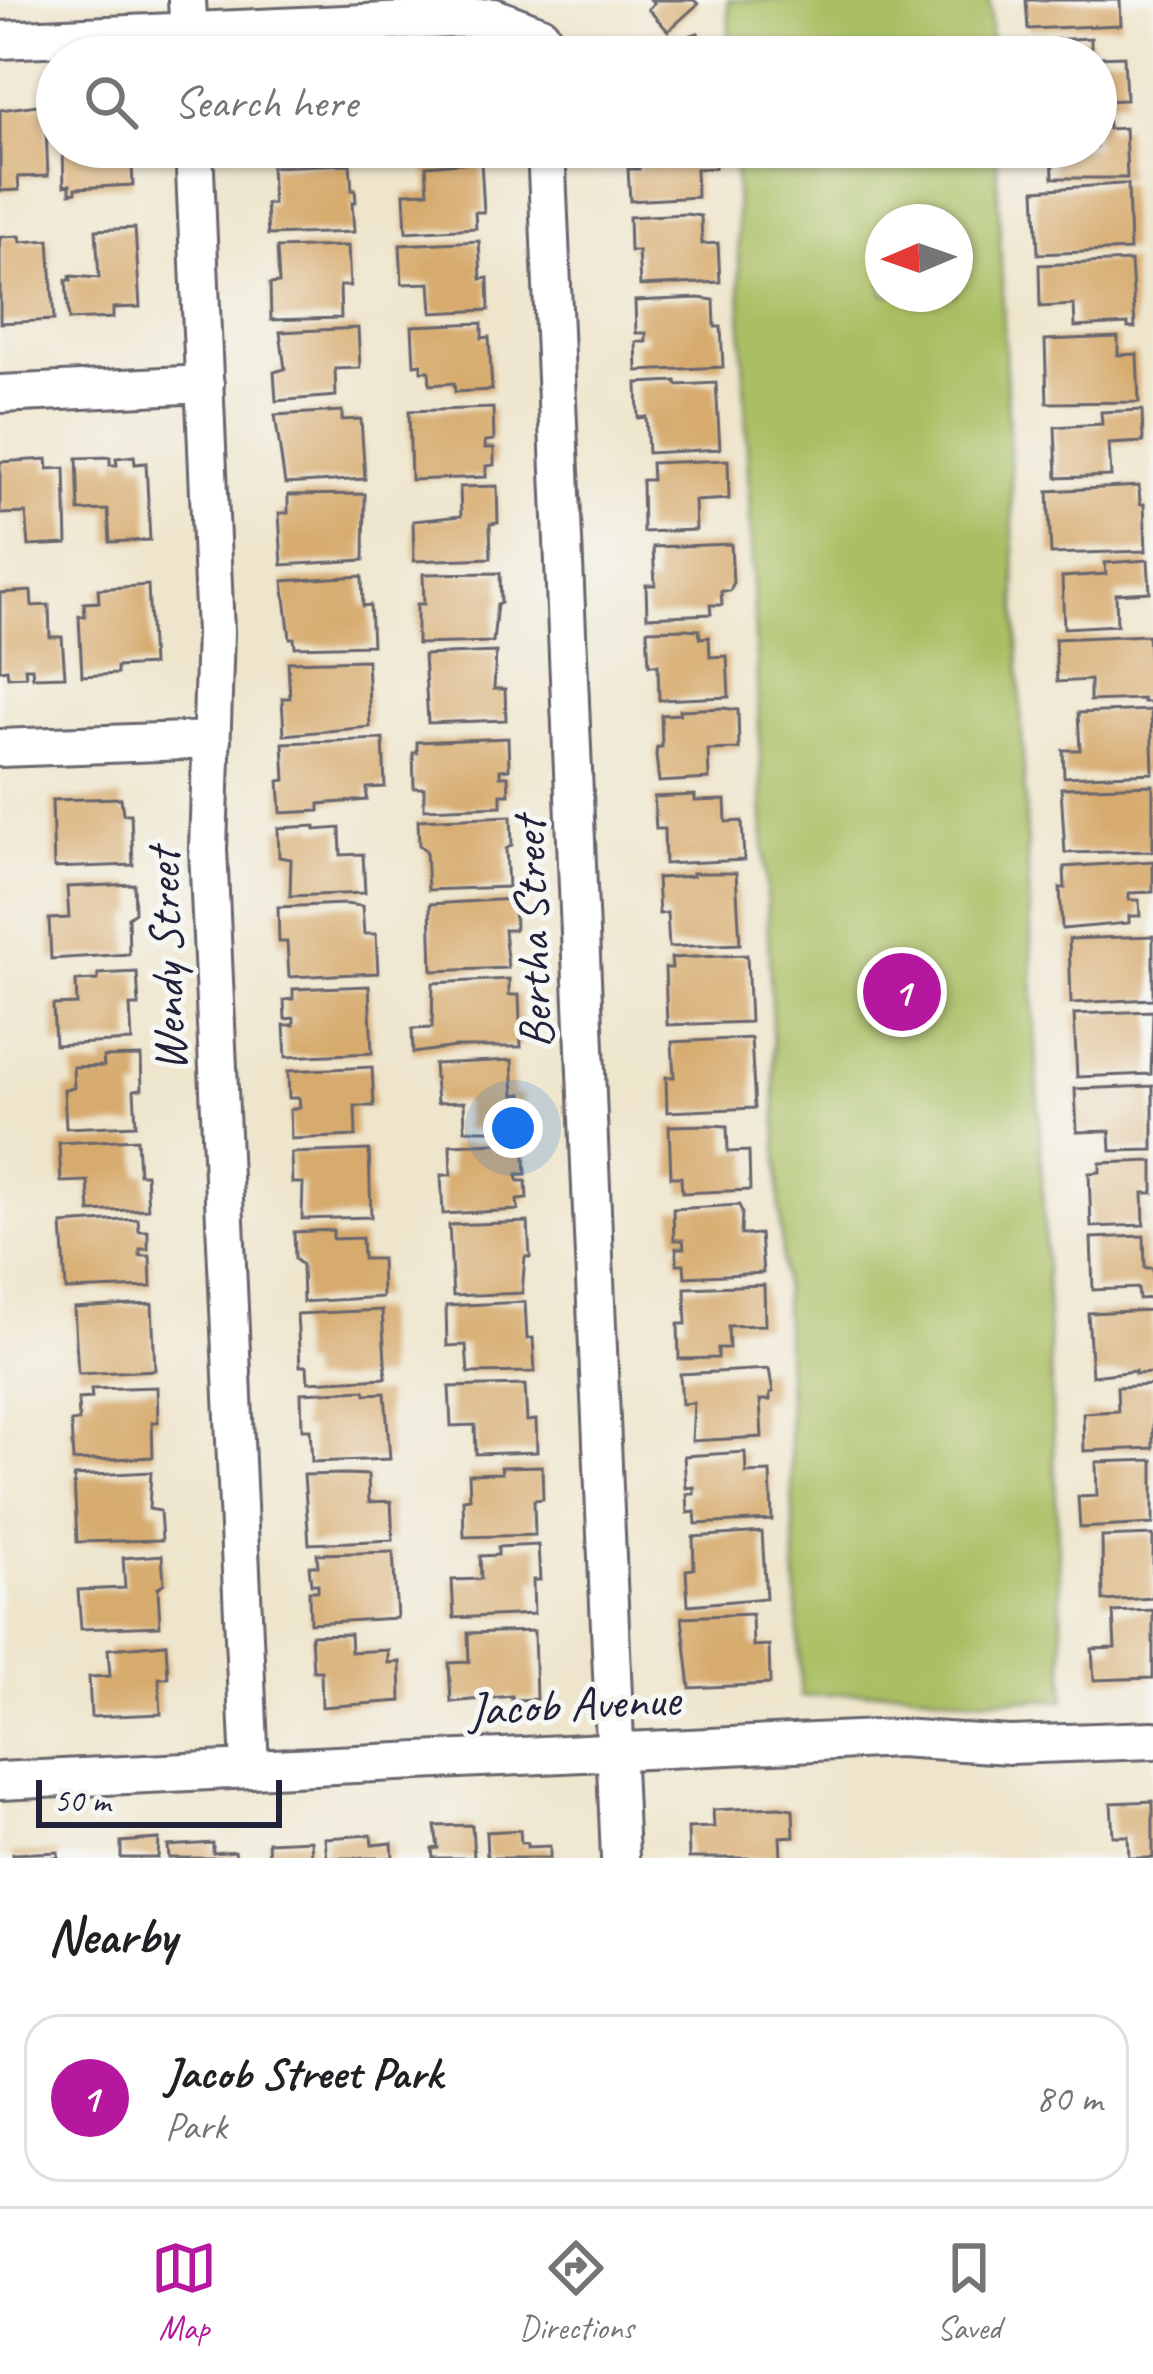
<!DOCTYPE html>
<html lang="en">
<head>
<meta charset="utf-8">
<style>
	body { margin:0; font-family:Caveat,sans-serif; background:#f2f2f2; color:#202124 }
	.compass { position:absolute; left:865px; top:204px; width:108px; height:108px; border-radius:50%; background:#fff; box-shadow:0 3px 9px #0004; rotate:268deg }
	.scale { position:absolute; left:36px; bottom:30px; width:246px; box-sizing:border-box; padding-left:12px; border:6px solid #22223b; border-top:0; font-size:33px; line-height:42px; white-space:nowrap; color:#22223b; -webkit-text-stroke:9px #f6f6f2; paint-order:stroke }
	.you { position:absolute; left:513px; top:1128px; width:42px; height:42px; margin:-30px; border:9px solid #fff; border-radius:50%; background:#1a73e8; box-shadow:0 0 0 18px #1a73e833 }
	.badge { display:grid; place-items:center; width:78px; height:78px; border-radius:50%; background:#b5179e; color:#fff; font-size:39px; font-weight:700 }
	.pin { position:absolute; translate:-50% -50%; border:6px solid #fff; box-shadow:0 3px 12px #0006 }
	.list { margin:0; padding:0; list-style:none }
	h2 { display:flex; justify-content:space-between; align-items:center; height:156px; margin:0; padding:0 48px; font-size:51px }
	h2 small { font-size:39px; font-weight:400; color:#757577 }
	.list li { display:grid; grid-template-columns:78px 1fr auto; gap:36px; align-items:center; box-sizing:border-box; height:168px; margin:0 24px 24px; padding:0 24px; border:3px solid #e0e0e0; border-radius:36px }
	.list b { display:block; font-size:45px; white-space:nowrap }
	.list p { margin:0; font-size:39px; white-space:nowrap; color:#757577 }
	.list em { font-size:39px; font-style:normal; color:#757577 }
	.icon { flex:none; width:66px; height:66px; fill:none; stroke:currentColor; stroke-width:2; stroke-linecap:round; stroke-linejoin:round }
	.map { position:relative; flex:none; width:1153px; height:1858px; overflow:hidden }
	.search { position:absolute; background:#fff; box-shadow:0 3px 9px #0004; left:36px; right:36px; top:36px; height:132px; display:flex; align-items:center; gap:30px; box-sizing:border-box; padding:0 42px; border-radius:66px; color:#757577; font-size:45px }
	.sheet { height:348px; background:#fff }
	nav { display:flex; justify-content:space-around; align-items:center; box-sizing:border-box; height:168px; border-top:3px solid #e0e0e0; background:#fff; font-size:33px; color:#757577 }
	nav a { display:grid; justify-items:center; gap:6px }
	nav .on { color:#b5179e }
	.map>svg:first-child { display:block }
	.green { fill:#aabf63; stroke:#66704f; stroke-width:3; fill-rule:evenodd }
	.building { fill:#d7ab6e }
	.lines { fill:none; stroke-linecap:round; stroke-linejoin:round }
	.minor-casing { stroke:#69666e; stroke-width:42 }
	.minor { stroke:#fff; stroke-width:36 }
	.labels { text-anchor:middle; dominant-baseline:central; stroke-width:10; stroke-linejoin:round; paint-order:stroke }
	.street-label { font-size:48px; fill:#22223b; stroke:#f6f6f2 }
</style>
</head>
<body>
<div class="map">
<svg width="1153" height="1858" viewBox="0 0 1153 1858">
	<rect width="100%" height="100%" fill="#f6f6f2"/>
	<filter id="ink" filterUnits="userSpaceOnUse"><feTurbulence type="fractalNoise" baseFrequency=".00833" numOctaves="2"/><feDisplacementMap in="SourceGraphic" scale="24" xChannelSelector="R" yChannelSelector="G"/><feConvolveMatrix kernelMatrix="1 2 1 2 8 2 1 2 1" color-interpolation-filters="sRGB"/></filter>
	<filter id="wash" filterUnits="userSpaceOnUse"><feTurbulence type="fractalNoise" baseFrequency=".004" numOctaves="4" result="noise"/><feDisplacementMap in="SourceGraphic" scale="48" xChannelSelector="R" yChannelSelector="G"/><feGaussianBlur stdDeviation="2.7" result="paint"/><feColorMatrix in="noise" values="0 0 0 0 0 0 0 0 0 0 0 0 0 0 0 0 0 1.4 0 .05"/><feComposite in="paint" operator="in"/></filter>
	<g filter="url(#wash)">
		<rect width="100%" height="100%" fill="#eee5cc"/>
		<path class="green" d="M728,0h262l2,57h-262z
			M734,147h262l69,1553 -99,-1 -69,-9 -96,7zM883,222h72v72h-72z"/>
		<g id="blocks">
			<path class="building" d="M651,0h43l4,4 -30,27 -20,-22 6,-6z
				M1026,0h94l1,25 -93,4z
				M698,33l8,24h-76l-1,-1z
				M1091,38v19h-64l-1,-16z
				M1124,56l2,44 -30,1v-44z
				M45,104l3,72 -30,1 1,13 -19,1v-81z
				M1096,111h11l1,18 17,-1 2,50h-74l-1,-31h44z
				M63,147h68l2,38 -57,3v4l-6,1v-8l-6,1z
				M263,147h41v5l-41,2z
				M630,147h84l1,21 -19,1 1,28 -67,4 -2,-32h11l-1,-9h-8z
				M481,161l3,51h-9l1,16 -70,4 -2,-39 24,-1 -2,-26z
				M350,164l2,26 3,-1 1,13h-4l2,30 -86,3 -2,-31h7l-2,-37z
				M1120,184h8l2,66 -92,4 -3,-64z
				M686,214l15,2 1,28 16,-1 2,39 -80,4 -2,-35h-8l-1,-34z
				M135,228l5,79 -27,1v10l-44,2 -3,-40h5l-1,-4 29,2 -3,-48z
				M20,236l1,6 28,-2 5,80 -54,3v-86z
				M479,241l2,38 7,-1 1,32 -57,3 -2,-30 -28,1 -2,-39z
				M348,246l2,40h-10l1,32 -70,2 -1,-36 9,-1 -2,-35z
				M1131,261l4,67h-7v-4l-53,3 -1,-22 -34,2 -1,-42z
				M699,298l15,2 1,27h6l2,40 -86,4 -1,-29h10v-9h-10l-1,-32z
				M482,323v15l7,-1 3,53 -37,2 -1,-9 -24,2 -1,-14h-8v-7l-7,1 -2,-39z
				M358,328l2,40 -25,1 1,27 -60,5 -2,-29 11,-3 -5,-37z
				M1118,337v18l19,-1 2,48 -92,1 -2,-63z
				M676,381l1,4 39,-2 4,66 -72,4 -2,-36 -8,1 -1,-35z
				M493,408l1,32 -9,1v7h9v17l-8,1v11l-75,3 -2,-69z
				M1142,410l1,32 -34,2 2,32 -54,2 -2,-51 47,-3 -1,-12z
				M342,411v9l19,-1 4,60 -80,5 -10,-69z
				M134,456l1,8 11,-1 4,77 -40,2 -2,-32 -29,1 -2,-53 33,-1v8h7l-1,-7z
				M47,459l1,10 17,-1 2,76 -38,2 -3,-33 -26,1v-52z
				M728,460l1,39 -34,2 1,29 -53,2 -1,-52h10l-1,-17z
				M497,486l1,37 -8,1 1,34 -77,3 -1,-40 48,-5 -1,-29z
				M1139,486l1,18h4l2,47 -95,3 -3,-63z
				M365,494l-1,66 -82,5 -3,-52h9v-18z
				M731,544l2,40 -3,7h-9l1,14h-12l1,9 -64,3 -1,-32h9l-2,-38z
				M1148,560l2,32 -34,2 1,31 -53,3 -2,-51 44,-3 -1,-11z
				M500,573l1,30 -4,1 -4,38 -76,2v-40h7l-1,-30z
				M362,576l1,30 7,-1 2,40 -77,2 -1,-9h-4l-7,-57z
				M148,585l4,80 -35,2v7l-35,2 -3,-60h6l-1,-13 15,-1 -1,-13z
				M31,591l1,15 17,-1 1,32h12l3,39 -32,1 -1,-9h-7l1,8 -18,1 -1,-8 -7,1v-77z
				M685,629l14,1 1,8 9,-1 1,20 17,-1 2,41 -70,3 -1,-35h-9l-2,-35z
				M1148,635l4,67h-9v-3l-53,2v-21l-33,2 -2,-43z
				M496,652l-2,37h11l1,31 -78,3 -4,-68z
				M367,660l3,67 -86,8 -2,-37h8l-2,-36z
				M723,708l15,2 1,39 -31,1 1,29 -50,3 -3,-27 1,-8h5l-1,-32 19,-1v-4z
				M1151,710l2,63 -89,4 -1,-27h17l-2,-37z
				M508,738l1,31 -9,1v6h8l1,18h-8v12l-77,3v-21h-10l-1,-35h4v-11z
				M383,739l2,48 -18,1v12l-48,4v7l-38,2 -2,-32 6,-1 -2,-37z
				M1153,785v66l-88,2 -4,-65z
				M695,795v6l30,-1 1,22 16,-1 2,39 -79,4 -1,-35h-8l-2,-32z
				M121,798l2,16h8l2,51 -79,3 -2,-68z
				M511,816l1,29 -6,4 2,38 -80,3 -2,-39 -7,-6 -1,-25z
				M315,826v4l25,-2 1,27 22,-1 2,39 -75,3 1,-37 -12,-2 -1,-29z
				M1153,861v31l-24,1v7h10l1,16h-11v7l-67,6 -2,-41h5l-1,-21z
				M692,873h44l4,71 -71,3 -2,-34 -8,1 -2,-36 36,-2z
				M134,884l1,28 -7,5 1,37 -78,5 -2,-40 20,-1 -2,-31z
				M514,899l1,31h-11l4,38 -76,3 -2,-67z
				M344,904l18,2 2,28h12l2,39 -89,4 -2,-35h-8l-1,-35z
				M1153,936v63l-82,4 -2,-64z
				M747,955l3,67 -83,3 -2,-57h7l-1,-10z
				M137,972l2,34h-9l2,35 -77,4 -2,-40 24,-1 -1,-23 22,-1v-6z
				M509,979v16h10l2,52h-66l-42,6 -1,-24 20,-1 1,-45z
				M369,986l3,67 -86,4 -2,-32h10v-7l-9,1 -1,-19 9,-1v-10z
				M1153,1011l-2,63 -74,3 -3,-63z
				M751,1038l4,70 -88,4 -1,-35h8l-2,-35z
				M141,1056l1,33 -8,1 2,35 -70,3 -2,-39 10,-1 -1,-21 31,-1 -1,-9z
				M512,1060l2,35 8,-1 2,36h-59l-1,-28 -27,1 -3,-39z
				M372,1067l2,39h-19l1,30 -65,3 -1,-29 10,-3 -1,-9h-10l-1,-27z
				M1153,1086v64l-42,1 -1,-20 -33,1 -2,-43z
				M709,1125l18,1 1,26 21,-1 1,39 -68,3 -1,-16h-10l-2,-51z
				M137,1139l2,35h7l2,35 -58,3 -2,-31 -27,1 -2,-39z
				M524,1142l2,32h-9l1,7h8l1,18 -10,1 1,10 -75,4 -2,-39h10l-1,-30z
				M369,1150l2,67 -69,2 1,-36h-11l-1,-30z
				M1153,1161v32h-10l1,32 -53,2 -2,-54 11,-1v-9z
				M739,1205l3,7 -1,23 19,-1 3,39 -78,4 -1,-13h-7l-1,-16h8l-1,-8h-9l-1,-31z
				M138,1219l1,12h9v18h-8v7h10l1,31 -85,3 -4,-66z
				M528,1222l2,35h-5l-3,36 -69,3 -4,-71z
				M333,1230v9l29,-1 1,21h18l1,38 -79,5 -1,-37 -7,-6 -1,-27z
				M1144,1236l1,32h8v30l-14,1 -1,-11 -45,2 -2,-52z
				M764,1285l1,40 -37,1 1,22h-11v10l-39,1 -1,-35h8l-1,-36z
				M525,1302l2,37 6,-1 2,34 -67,1 -2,-28 -19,1 -1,-40z
				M152,1304l3,66 -77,4 -4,-66z
				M382,1310l4,68 -78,4 -1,-16h-7l-3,-52z
				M1153,1310v63l-18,1v-3l-43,5 -4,-63z
				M769,1369l4,23 -3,1v7h-10l2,37 -70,4 2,-38 -12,1 -2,-30z
				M525,1385l2,36 9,-1 1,32 -61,2 -1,-29 -24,1 -2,-39z
				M1153,1385v63l-69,3 -1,-38 35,-2 -1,-24z
				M157,1387l1,35h-6l1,35 -80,4 -2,-39 8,-1 -1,-22 14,-1 -1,-9z
				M365,1390l1,4 19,-1 5,66 -78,3 -2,-33h-8l-1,-36z
				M745,1452l1,21 24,-1 2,48 -76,4 -1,-12 -7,1 -1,-19h7v-7l-8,1 -2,-32z
				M1153,1460v64l-73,4 -2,-31 19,-1 -1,-34z
				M542,1466l1,33 -9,1 1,35 -71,2 -1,-38 7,-1 -1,-24 33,-1 -1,-6z
				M151,1472l-2,37 11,2 2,29 -85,2 -3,-66z
				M344,1474l24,1 1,27 22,-1 2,39 -84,4 -5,-69z
				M762,1532l4,66 -78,7 -2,-35 8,-1 -1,-32z
				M1153,1535v63l-50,3 -1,-64z
				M538,1545l2,35h-7l1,34 -80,4 -2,-38 29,-1 -1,-23 18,-1v-8z
				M393,1552l4,66 -87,5 -1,-32h9v-7h-7l-2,-18h9l-1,-12z
				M162,1555l2,28 -6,5 2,38 -79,3 -3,-39 47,-2 -2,-30z
				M1153,1610v68l-59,2 -2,-31 23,-1 -2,-36z
				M752,1614l1,32 16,-1 1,39 -80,4 -8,-71z
				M534,1631l2,68 -24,1v-4l-61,6 -2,-39 20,-1 -1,-29z
				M350,1634l1,18 37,-2v13l12,-1 1,39 -79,6 -1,-36h-8l-2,-36z
				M166,1644l2,34h-9l2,36 -70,3 -2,-40 21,-1 -2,-27z
				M1153,1801v57h-24l-1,-22h-15l-2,-33z
				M779,1807l14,2 1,27 -14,1 1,21h-92l-1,-30 26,-1 -1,-17z
				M472,1825l2,33h-41l-1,-9 6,-1 -3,-22z
				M520,1830l1,13h6v4l23,-1v12h-63l-1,-26z
				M371,1835l1,10 20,-2 1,15h-66l-2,-20z
				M159,1839l-1,19h-37v-16z
				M311,1840l1,18h-43l-1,-16z
				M213,1843v10l22,-2 1,7h-67l-1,-12z
				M58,1852v6h-46v-4z"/>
		</g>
	</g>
	<g filter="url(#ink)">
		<use href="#blocks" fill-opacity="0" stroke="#69666e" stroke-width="3"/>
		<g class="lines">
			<g class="minor-casing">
				<path id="minor" d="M187,0l3,57
					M0,40l494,-23 47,18 1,22
					M194,147l21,485 -7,217 42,919
					M546,147l74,1711
					M0,394l205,-10
					M0,748l212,-8
					M0,1781l898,-43 112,7 143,-5"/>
			</g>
			<use href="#minor" class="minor"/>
		</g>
	</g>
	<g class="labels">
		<g class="street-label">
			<text transform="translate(532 933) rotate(-92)">Bertha Street</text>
			<text transform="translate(166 960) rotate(-92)">Wendy Street</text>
			<text transform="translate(574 1704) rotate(-3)">Jacob Avenue</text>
		</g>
	</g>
</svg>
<svg class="compass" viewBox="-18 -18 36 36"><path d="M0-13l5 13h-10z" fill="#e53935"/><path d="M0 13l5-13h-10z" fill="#757577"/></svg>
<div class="scale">50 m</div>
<div class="you"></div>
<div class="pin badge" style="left:902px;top:992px">1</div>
<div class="search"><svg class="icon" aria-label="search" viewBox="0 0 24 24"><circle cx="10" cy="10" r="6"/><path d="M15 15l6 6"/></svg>Search here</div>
</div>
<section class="sheet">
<h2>Nearby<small></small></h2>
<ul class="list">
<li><span class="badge">1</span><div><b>Jacob Street Park</b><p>Park</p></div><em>80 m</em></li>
</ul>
</section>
<nav>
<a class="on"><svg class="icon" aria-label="map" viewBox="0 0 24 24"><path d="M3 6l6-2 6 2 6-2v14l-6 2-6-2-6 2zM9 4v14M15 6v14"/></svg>Map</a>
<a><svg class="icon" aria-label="directions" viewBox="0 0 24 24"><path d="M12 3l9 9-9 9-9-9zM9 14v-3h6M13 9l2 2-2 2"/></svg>Directions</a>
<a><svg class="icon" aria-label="saved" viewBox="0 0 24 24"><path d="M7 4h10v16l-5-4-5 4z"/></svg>Saved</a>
</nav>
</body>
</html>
